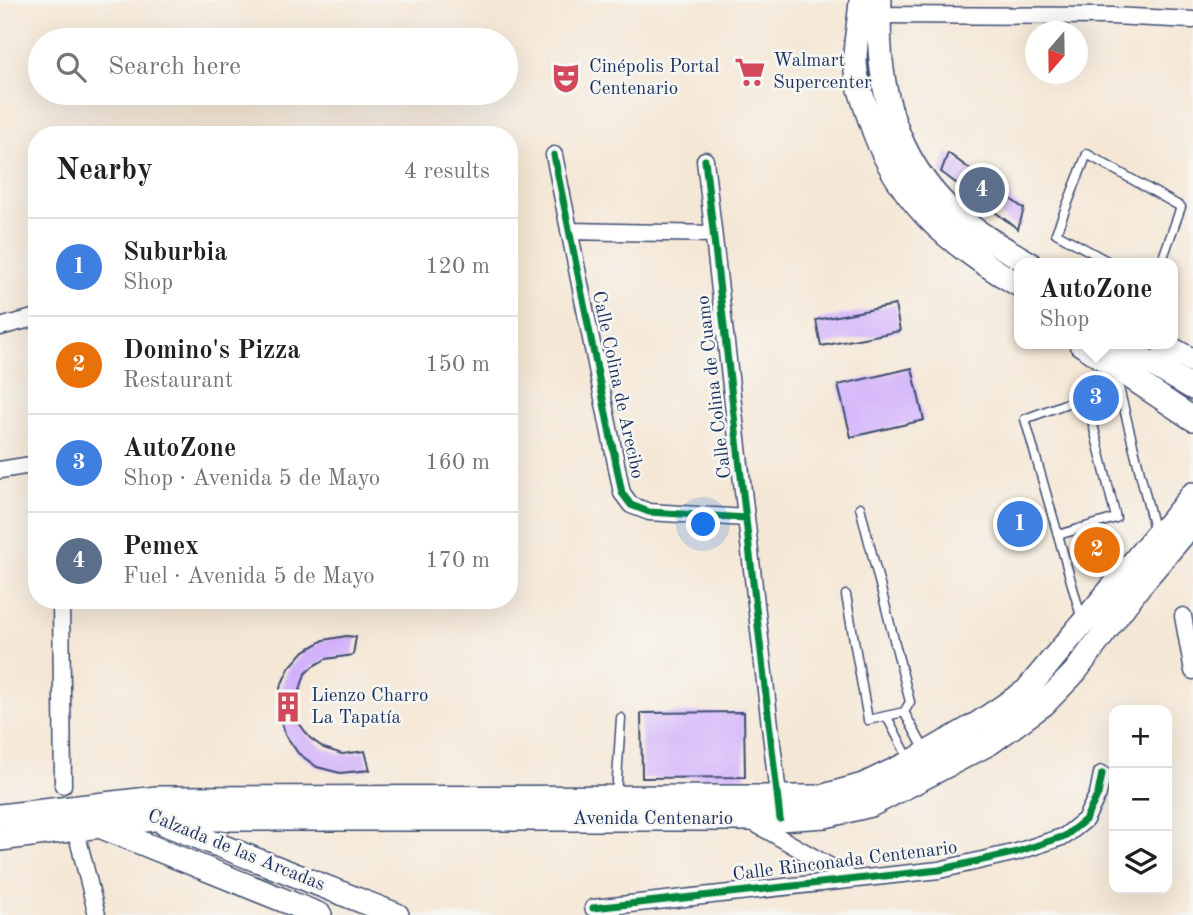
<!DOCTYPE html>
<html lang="en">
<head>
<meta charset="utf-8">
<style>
	body { margin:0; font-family:"Old Standard TT",serif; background:#f6f6f6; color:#202124 }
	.controls { position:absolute; right:21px; bottom:21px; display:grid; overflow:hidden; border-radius:14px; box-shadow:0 7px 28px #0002 }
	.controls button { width:63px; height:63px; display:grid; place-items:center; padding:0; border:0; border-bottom:2px solid #e0e0e0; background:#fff; color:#202124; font:35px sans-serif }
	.compass { position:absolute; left:1025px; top:21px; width:63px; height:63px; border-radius:50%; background:#fff; box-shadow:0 7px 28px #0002; rotate:200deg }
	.you { position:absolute; left:704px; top:525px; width:24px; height:24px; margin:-18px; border:5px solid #fff; border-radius:50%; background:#1a73e8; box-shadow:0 0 0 10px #1a73e833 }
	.badge { display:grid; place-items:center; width:46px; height:46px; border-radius:50%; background:#0b8043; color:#fff; font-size:23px; font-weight:700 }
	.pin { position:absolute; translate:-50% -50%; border:4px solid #fff; box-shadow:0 2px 7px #0006 }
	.popup { position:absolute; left:1014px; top:258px; width:164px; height:91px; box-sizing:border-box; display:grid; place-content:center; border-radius:14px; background:#fff; filter:drop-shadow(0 2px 5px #0005); font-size:23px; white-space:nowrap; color:#757577 }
	.popup b { font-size:26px; color:#202124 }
	.popup::after { content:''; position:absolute; left:50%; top:100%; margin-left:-14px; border:14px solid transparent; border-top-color:#fff }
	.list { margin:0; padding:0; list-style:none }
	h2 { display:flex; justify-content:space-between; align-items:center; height:91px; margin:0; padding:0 28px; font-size:30px }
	h2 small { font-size:23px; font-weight:400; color:#757577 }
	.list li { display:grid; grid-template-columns:46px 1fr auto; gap:21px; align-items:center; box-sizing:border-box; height:98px; padding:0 28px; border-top:2px solid #e0e0e0 }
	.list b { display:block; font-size:26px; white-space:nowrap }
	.list p { margin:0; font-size:23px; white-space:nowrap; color:#757577 }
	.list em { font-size:23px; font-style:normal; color:#757577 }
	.icon { flex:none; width:38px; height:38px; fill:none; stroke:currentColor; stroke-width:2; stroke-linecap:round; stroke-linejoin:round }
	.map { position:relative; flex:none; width:1193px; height:915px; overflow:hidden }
	.search { position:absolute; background:#fff; box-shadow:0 7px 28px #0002; left:28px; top:28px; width:490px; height:77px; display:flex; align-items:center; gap:18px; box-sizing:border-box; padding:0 24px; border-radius:38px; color:#757577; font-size:26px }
	.panel { position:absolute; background:#fff; box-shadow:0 7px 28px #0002; left:28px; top:126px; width:490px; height:483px; border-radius:28px }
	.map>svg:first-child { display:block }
	.building { fill:#d2b1fa }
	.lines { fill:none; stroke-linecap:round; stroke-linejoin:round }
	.lane-casing { stroke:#3c4b70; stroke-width:11 }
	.street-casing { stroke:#3c4b70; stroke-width:19 }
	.secondary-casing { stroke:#3c4b70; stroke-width:26 }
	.lane { stroke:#fff; stroke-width:8 }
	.street { stroke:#fff; stroke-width:16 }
	.secondary { stroke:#fff; stroke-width:23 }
	.cycleway-casing { stroke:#f6f6f2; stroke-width:11 }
	.cycleway { stroke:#00873e; stroke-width:7 }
	.labels { text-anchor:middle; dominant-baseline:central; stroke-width:5; stroke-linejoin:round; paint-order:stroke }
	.poi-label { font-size:19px; fill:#1b2f5e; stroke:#f6f6f2; text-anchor:start }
	.street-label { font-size:19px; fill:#1b2f5e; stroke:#f6f6f2 }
</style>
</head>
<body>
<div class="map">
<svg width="1193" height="915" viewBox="0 0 1193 915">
	<rect width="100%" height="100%" fill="#f6f6f2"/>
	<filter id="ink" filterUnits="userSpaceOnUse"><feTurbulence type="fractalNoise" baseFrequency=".0143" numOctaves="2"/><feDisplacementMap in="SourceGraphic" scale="14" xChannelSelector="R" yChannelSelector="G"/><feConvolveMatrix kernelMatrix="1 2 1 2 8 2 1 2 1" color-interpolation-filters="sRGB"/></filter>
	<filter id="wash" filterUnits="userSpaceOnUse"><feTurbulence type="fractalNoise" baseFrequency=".00686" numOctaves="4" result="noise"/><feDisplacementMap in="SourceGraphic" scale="28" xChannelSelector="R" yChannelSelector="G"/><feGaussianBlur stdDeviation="1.57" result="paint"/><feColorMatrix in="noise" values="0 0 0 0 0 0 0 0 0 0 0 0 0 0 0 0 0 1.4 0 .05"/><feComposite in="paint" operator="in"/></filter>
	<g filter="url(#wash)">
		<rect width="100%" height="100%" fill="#f5e7d6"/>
		<g id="blocks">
			<path class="building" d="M948,153l76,56 -6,20 -77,-57z
				M895,305l5,26 -79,15 -5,-26z
				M912,368l12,52 -73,17 -13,-52z
				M346,636l10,1 -3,18 -27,4 -14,8 -7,7 -9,28 3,21 11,15 14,10 18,6 23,-3 5,19 -30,3 -23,-6 -19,-14 -13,-19 -6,-23 1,-23 9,-20 15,-17 20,-11z
				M744,712l1,65 -103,1 -1,-65z"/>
		</g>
	</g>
	<g filter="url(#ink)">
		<use href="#blocks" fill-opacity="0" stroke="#3c4b70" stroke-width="2"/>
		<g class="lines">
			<g class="lane-casing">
				<path id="lane" d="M1111,263l-55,-30 31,-79 94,53 -20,56
					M1115,372l40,161
					M1086,396l30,122 -58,17 -33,-116z
					M1081,528c5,23 18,35 41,42
					M1058,535l24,85
					M846,595l22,125 36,-8 6,-10 -50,-195
					M904,712l22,40
					M887,717l23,44
					M616,795l5,-77"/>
			</g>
			<g class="street-casing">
				<path id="street" d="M870,15l242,1 81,4
					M554,155l68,338 9,12 18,7 97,6
					M705,160l74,644
					M569,231l144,3
					M0,327l37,-10
					M0,470l37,-6
					M61,600l2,185
					M1183,616l10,55
					M749,820l101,58
					M76,831l21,84
					M593,908l346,-38 78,-18 48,-16 20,-16 13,-26 4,-20"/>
			</g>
			<g class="secondary-casing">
				<path id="secondary" d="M861,0c-1,20 -6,40 -6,59 0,19 8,40 14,58 26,82 77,126 150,168
					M880,0c-5,82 13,160 77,216 21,18 48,33 72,47
					M1081,344l112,75
					M1118,344l75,44
					M1163,344l30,17
					M1168,525l25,-31
					M0,816l157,-18 663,-1 43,-12 48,-23 66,-38 49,-33 130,-156 12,-10 25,-6
					M165,824l232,91
					M102,827l218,88
					M0,839l153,-20h627l45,-3 46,-11 119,-62 54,-39 31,-32 65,-87 53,-62"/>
			</g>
			<use href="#lane" class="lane"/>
			<use href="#street" class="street"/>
			<use href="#secondary" class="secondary"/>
			<g class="cycleway-casing">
				<path id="cycleway" d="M554,155l68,338 9,12 18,7 97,6
					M705,160l75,659
					M593,908l346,-38 78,-18 48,-16 20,-16 13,-26 4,-20"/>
			</g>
			<use href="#cycleway" class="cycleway"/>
		</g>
	</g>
	<defs>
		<g id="supermarket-bare" transform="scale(2.415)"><path d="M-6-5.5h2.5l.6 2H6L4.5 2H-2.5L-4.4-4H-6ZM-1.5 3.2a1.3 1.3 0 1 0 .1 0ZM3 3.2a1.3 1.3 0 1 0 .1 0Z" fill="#d1495b" stroke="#f6f6f2" stroke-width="2.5" paint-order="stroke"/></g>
		<g id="theatre-bare" transform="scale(2.415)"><path d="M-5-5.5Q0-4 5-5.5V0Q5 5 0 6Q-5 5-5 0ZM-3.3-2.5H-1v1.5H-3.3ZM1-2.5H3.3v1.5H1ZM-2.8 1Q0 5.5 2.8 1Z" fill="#d1495b" stroke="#f6f6f2" stroke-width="2.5" paint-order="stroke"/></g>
		<g id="building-bare" transform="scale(2.415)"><path d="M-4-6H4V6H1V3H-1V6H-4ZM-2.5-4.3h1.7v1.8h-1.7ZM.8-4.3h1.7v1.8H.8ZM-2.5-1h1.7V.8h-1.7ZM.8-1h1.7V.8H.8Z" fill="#d1495b" stroke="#f6f6f2" stroke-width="2.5" paint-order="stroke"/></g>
	</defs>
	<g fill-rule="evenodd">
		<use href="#supermarket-bare" x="750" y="72"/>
		<use href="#theatre-bare" x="566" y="78"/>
		<use href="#building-bare" x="288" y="707"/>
	</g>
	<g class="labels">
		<g class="poi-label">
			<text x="773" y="61">Walmart<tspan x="773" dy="22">Supercenter</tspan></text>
			<text x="589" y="67">Cinépolis Portal<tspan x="589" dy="22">Centenario</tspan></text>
			<text x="311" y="696">Lienzo Charro<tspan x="311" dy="22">La Tapatía</tspan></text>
		</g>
		<g class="street-label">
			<text transform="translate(617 385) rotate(78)">Calle Colina de Arecibo</text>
			<text transform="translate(715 387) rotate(-97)">Calle Colina de Cuamo</text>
			<text x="653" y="819">Avenida Centenario</text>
			<text transform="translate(236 851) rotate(22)">Calzada de las Arcadas</text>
			<text transform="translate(845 862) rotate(-7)">Calle Rinconada Centenario</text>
		</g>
	</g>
</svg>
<div class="controls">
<button>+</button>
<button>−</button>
<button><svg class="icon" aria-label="layers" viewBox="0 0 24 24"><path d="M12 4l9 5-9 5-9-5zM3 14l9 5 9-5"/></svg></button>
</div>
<svg class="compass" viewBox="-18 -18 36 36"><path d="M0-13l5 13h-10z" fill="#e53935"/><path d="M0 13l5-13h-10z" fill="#757577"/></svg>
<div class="you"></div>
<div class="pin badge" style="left:1020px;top:524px;background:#3f7fe0">1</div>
<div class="pin badge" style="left:1097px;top:550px;background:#e8710a">2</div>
<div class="pin badge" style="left:1096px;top:398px;background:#3f7fe0">3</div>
<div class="popup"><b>AutoZone</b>Shop</div>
<div class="pin badge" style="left:982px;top:190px;background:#5c6f8a">4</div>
<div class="search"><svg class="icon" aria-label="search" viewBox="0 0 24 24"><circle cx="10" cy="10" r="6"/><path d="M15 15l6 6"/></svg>Search here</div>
<section class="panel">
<h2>Nearby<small>4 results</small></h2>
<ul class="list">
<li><span class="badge" style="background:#3f7fe0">1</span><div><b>Suburbia</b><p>Shop</p></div><em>120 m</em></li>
<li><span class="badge" style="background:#e8710a">2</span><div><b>Domino's Pizza</b><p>Restaurant</p></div><em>150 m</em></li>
<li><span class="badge" style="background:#3f7fe0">3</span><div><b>AutoZone</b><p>Shop · Avenida 5 de Mayo</p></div><em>160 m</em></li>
<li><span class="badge" style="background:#5c6f8a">4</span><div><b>Pemex</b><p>Fuel · Avenida 5 de Mayo</p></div><em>170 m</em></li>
</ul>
</section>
</div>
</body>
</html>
